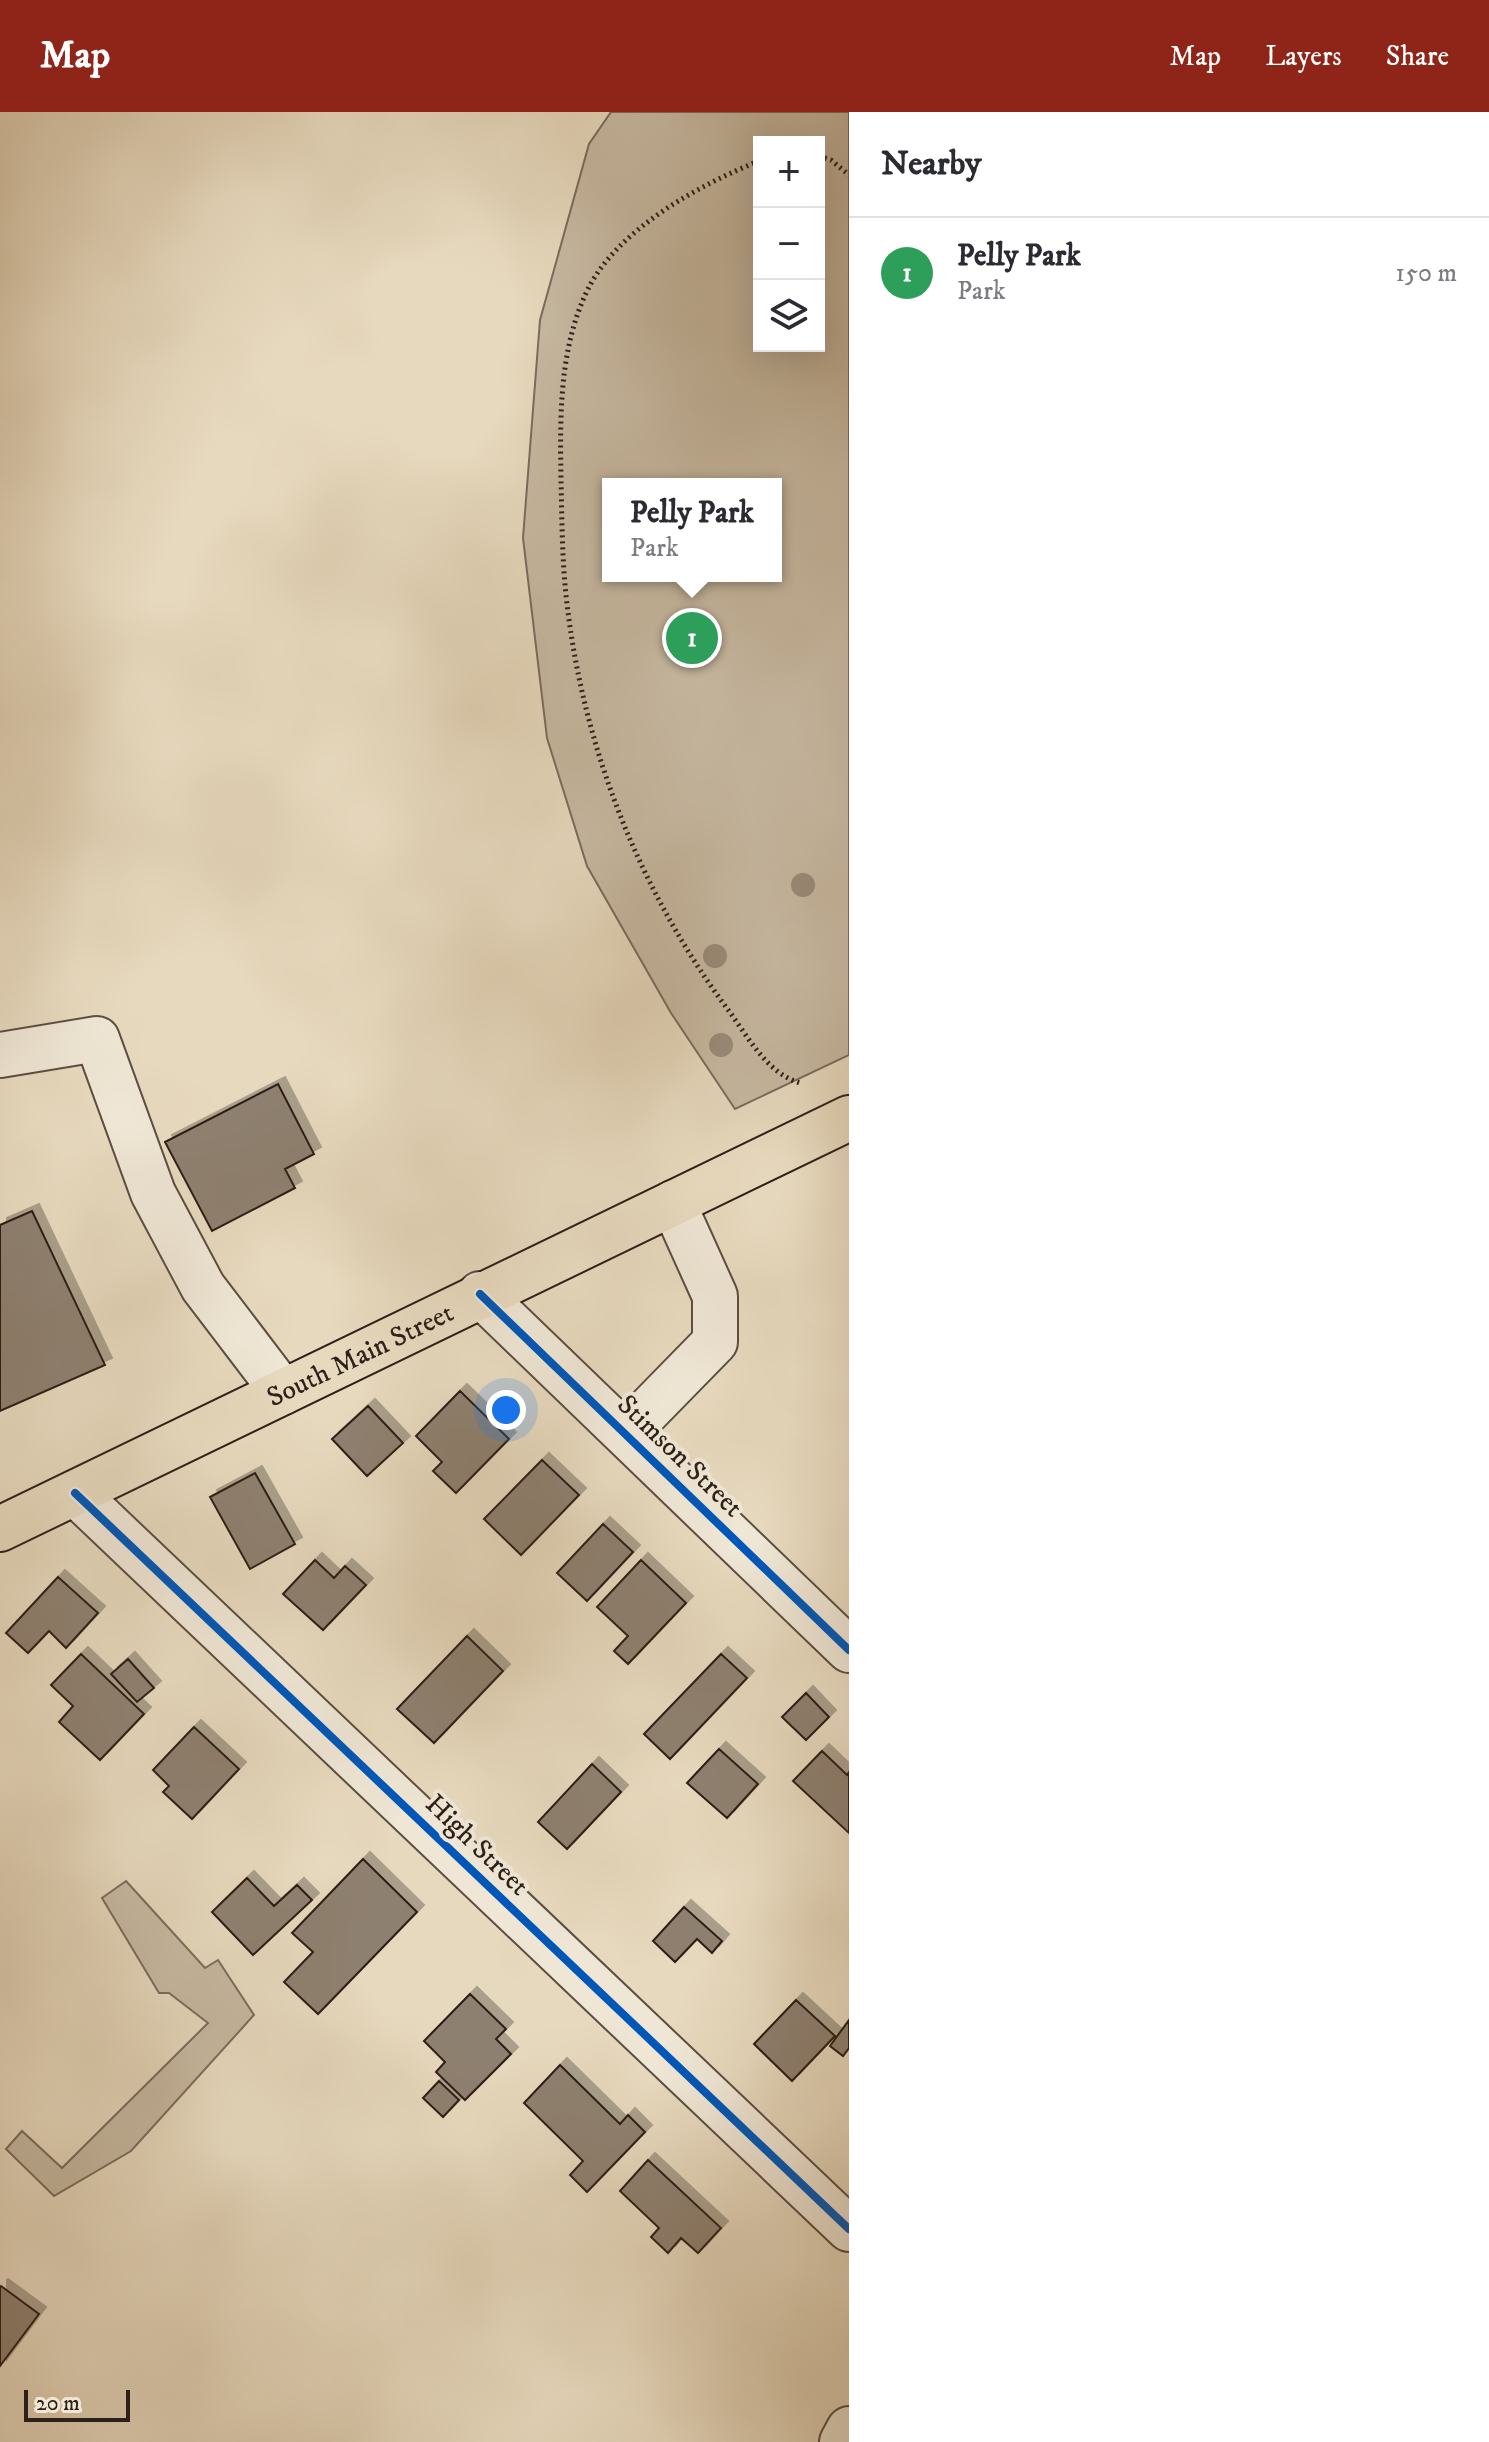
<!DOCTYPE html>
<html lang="en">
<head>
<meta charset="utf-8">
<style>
	body { margin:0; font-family:"IM FELL DW Pica",serif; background:#f7f7f7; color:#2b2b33 }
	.controls { position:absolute; right:24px; top:24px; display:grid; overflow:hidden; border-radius:0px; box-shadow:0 8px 32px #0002 }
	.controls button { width:72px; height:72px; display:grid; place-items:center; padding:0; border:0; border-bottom:2px solid #e1e1e2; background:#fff; color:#2b2b33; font:40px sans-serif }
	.scale { position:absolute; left:24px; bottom:20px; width:106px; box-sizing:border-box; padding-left:8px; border:4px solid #2d1f19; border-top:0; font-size:22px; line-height:28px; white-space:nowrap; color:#2d1f19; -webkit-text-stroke:6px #efe6d5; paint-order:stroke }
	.you { position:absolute; left:506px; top:1298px; width:28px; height:28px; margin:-20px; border:6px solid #fff; border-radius:50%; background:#1a73e8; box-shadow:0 0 0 12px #1a73e833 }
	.badge { display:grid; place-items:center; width:52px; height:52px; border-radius:50%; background:#8f2418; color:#fff; font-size:26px; font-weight:700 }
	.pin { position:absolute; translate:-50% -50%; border:4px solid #fff; box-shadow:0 2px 8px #0006 }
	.popup { position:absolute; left:602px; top:366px; width:180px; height:104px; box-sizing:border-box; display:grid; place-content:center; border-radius:0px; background:#fff; filter:drop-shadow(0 2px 6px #0005); font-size:26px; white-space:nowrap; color:#7c7c81 }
	.popup b { font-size:30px; color:#2b2b33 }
	.popup::after { content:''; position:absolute; left:50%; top:100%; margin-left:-16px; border:16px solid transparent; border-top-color:#fff }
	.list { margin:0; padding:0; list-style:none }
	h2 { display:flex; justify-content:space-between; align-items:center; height:104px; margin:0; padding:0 32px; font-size:34px }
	h2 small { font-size:26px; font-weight:400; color:#7c7c81 }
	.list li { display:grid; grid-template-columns:52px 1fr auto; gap:24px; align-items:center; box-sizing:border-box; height:112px; padding:0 32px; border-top:2px solid #e1e1e2 }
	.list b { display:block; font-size:30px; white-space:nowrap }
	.list p { margin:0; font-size:26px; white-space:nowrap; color:#7c7c81 }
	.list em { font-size:26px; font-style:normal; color:#7c7c81 }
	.icon { flex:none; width:44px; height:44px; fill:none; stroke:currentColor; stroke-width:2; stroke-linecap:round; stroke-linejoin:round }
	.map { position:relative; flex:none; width:849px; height:2330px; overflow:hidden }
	header { display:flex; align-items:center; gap:48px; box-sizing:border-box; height:112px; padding:0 40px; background:#8f2418; color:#fff }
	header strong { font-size:38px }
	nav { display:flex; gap:44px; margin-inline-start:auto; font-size:28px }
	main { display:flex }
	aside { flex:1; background:#fff }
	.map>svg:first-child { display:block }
	.green { fill:#c7b9a2; stroke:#7a6c5e; stroke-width:2; fill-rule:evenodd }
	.building { fill:#8e806f; stroke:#2d1f19; stroke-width:2; filter:url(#shadow) }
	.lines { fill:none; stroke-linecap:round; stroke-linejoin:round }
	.minor-casing { stroke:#5c4e42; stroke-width:48 }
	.major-casing { stroke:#2d1f19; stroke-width:48 }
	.path { stroke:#2d1f19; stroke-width:5; stroke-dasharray:2 4; stroke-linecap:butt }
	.minor { stroke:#efe6d5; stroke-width:44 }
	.major { stroke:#e7d9be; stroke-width:44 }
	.cycleway-casing { stroke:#efe6d5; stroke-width:13 }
	.cycleway { stroke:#0057b8; stroke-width:8 }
	.tree { fill:#9a8c7a }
	.labels { text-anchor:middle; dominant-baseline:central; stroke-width:8; stroke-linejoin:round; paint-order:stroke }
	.street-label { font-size:28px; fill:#2d1f19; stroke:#efe6d5 }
</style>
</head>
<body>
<header>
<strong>Map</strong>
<nav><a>Map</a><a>Layers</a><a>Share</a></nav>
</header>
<main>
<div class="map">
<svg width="849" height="2330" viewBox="0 0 849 2330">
	<defs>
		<filter id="shadow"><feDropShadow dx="7" dy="-7" stdDeviation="0" flood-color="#0004"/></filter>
	</defs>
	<rect width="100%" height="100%" fill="#e7d9be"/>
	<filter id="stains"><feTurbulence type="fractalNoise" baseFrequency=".0025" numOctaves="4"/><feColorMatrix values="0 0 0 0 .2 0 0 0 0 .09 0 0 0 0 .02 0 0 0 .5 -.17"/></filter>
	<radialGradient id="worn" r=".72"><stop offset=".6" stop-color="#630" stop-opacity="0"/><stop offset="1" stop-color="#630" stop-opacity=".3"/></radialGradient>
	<path class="green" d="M611,0h238v943l-114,54 -64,-96 -84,-147 -40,-128 -24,-200 17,-218 49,-176zM819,30v204h-60v-204zM608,372h168v92h-168z
		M126,1769l79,87 13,-8 36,55 -123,136 -77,45 -48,-47 16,-18 40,37 146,-145 -39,-30h-10l-57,-95z"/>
	<path class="building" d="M278,972l36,70 -29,15 10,19 -83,43 -47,-89z
		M32,1099l73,154 -105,46v-186z
		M460,1279l49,48 -53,54 -23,-22 9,-9 -26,-26z
		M368,1294l35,37 -36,33 -35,-37z
		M542,1348l37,35 -58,60 -37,-36z
		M255,1361l40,71 -45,25 -40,-72z
		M603,1412l30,28 -46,49 -30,-28z
		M315,1448l19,18 11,-12 21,19 -43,45 -40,-36z
		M641,1448l45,43 -58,61 -14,-13 14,-15 -31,-29z
		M58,1465l40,36 -32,35 -17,-17 -21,22 -22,-20z
		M467,1524l36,35 -69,72 -37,-34z
		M81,1542l63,60 -44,46 -41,-38 14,-16 -22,-21z
		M721,1542l26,24 -77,81 -26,-25z
		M128,1547l26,29 -17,14 -26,-28z
		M806,1581l23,24 -23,23 -24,-23z
		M194,1615l45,42 -47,50 -29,-27 6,-6 -16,-16z
		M719,1637l39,35 -31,34 -40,-35z
		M822,1639l25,24 2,-3v61l-56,-52z
		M592,1652l29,28 -54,57 -29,-27z
		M363,1747l54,53 -99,102 -34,-32 29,-30 -21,-19z
		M247,1766l27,28 23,-21 15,15 -59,55 -41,-43z
		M684,1795l38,34 -10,12 -15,-14 -22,23 -22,-21z
		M470,1882l36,35 -10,10 15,15 -46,46 -29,-28 9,-10 -21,-21z
		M796,1888l39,36 -43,45 -38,-37z
		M849,1908v28l-6,8 -13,-10z
		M560,1953l60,59 8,-9 17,17 -58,60 -17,-17 13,-14 -59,-58z
		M439,1969l20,19 -16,17 -20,-19z
		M648,2048l73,68 -23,25 -17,-15 -13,15 -17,-16 8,-9 -39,-37z
		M1,2174l38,28 -39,52v-79z"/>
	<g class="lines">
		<g class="minor-casing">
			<path id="minor" d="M0,943l97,-16 56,154 50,94 80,105
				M480,1182l369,356
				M626,1321l89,-91v-46l-42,-93
				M75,1381l774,736
				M842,2330l7,-13"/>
		</g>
		<g class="major-casing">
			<g id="major">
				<path id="s1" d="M0,1417l849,-411"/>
			</g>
		</g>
		<path class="path" d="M819,44l12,4 18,15
			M759,49c-60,24 -141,68 -171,128 -29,59 -28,127 -27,190 1,44 1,89 7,133 18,142 73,280 158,395 21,28 40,66 74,76"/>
		<use href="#minor" class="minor"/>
		<use href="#major" class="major"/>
		<g class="cycleway-casing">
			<path id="cycleway" d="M480,1182l369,356
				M75,1381l774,736"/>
		</g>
		<use href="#cycleway" class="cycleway"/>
	</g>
	<g class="tree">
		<circle cx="803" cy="773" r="12"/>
		<circle cx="715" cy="844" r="12"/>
		<circle cx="721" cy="933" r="12"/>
	</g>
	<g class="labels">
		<g class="street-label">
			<text stroke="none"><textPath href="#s1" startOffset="400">South Main Street</textPath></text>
			<text transform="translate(680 1344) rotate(44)">Stimson Street</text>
			<text transform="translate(477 1733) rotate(44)">High Street</text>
		</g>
	</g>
	<rect width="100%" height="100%" filter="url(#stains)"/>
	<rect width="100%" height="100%" fill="url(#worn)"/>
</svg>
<div class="controls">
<button>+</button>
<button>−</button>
<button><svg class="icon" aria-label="layers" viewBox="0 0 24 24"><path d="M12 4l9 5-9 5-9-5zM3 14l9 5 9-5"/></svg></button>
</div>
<div class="scale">20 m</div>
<div class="you"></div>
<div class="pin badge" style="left:692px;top:526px;background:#2e9e5b">1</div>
<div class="popup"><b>Pelly Park</b>Park</div>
</div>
<aside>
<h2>Nearby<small></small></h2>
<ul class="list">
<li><span class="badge" style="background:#2e9e5b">1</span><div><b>Pelly Park</b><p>Park</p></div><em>150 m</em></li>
</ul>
</aside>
</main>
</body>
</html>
